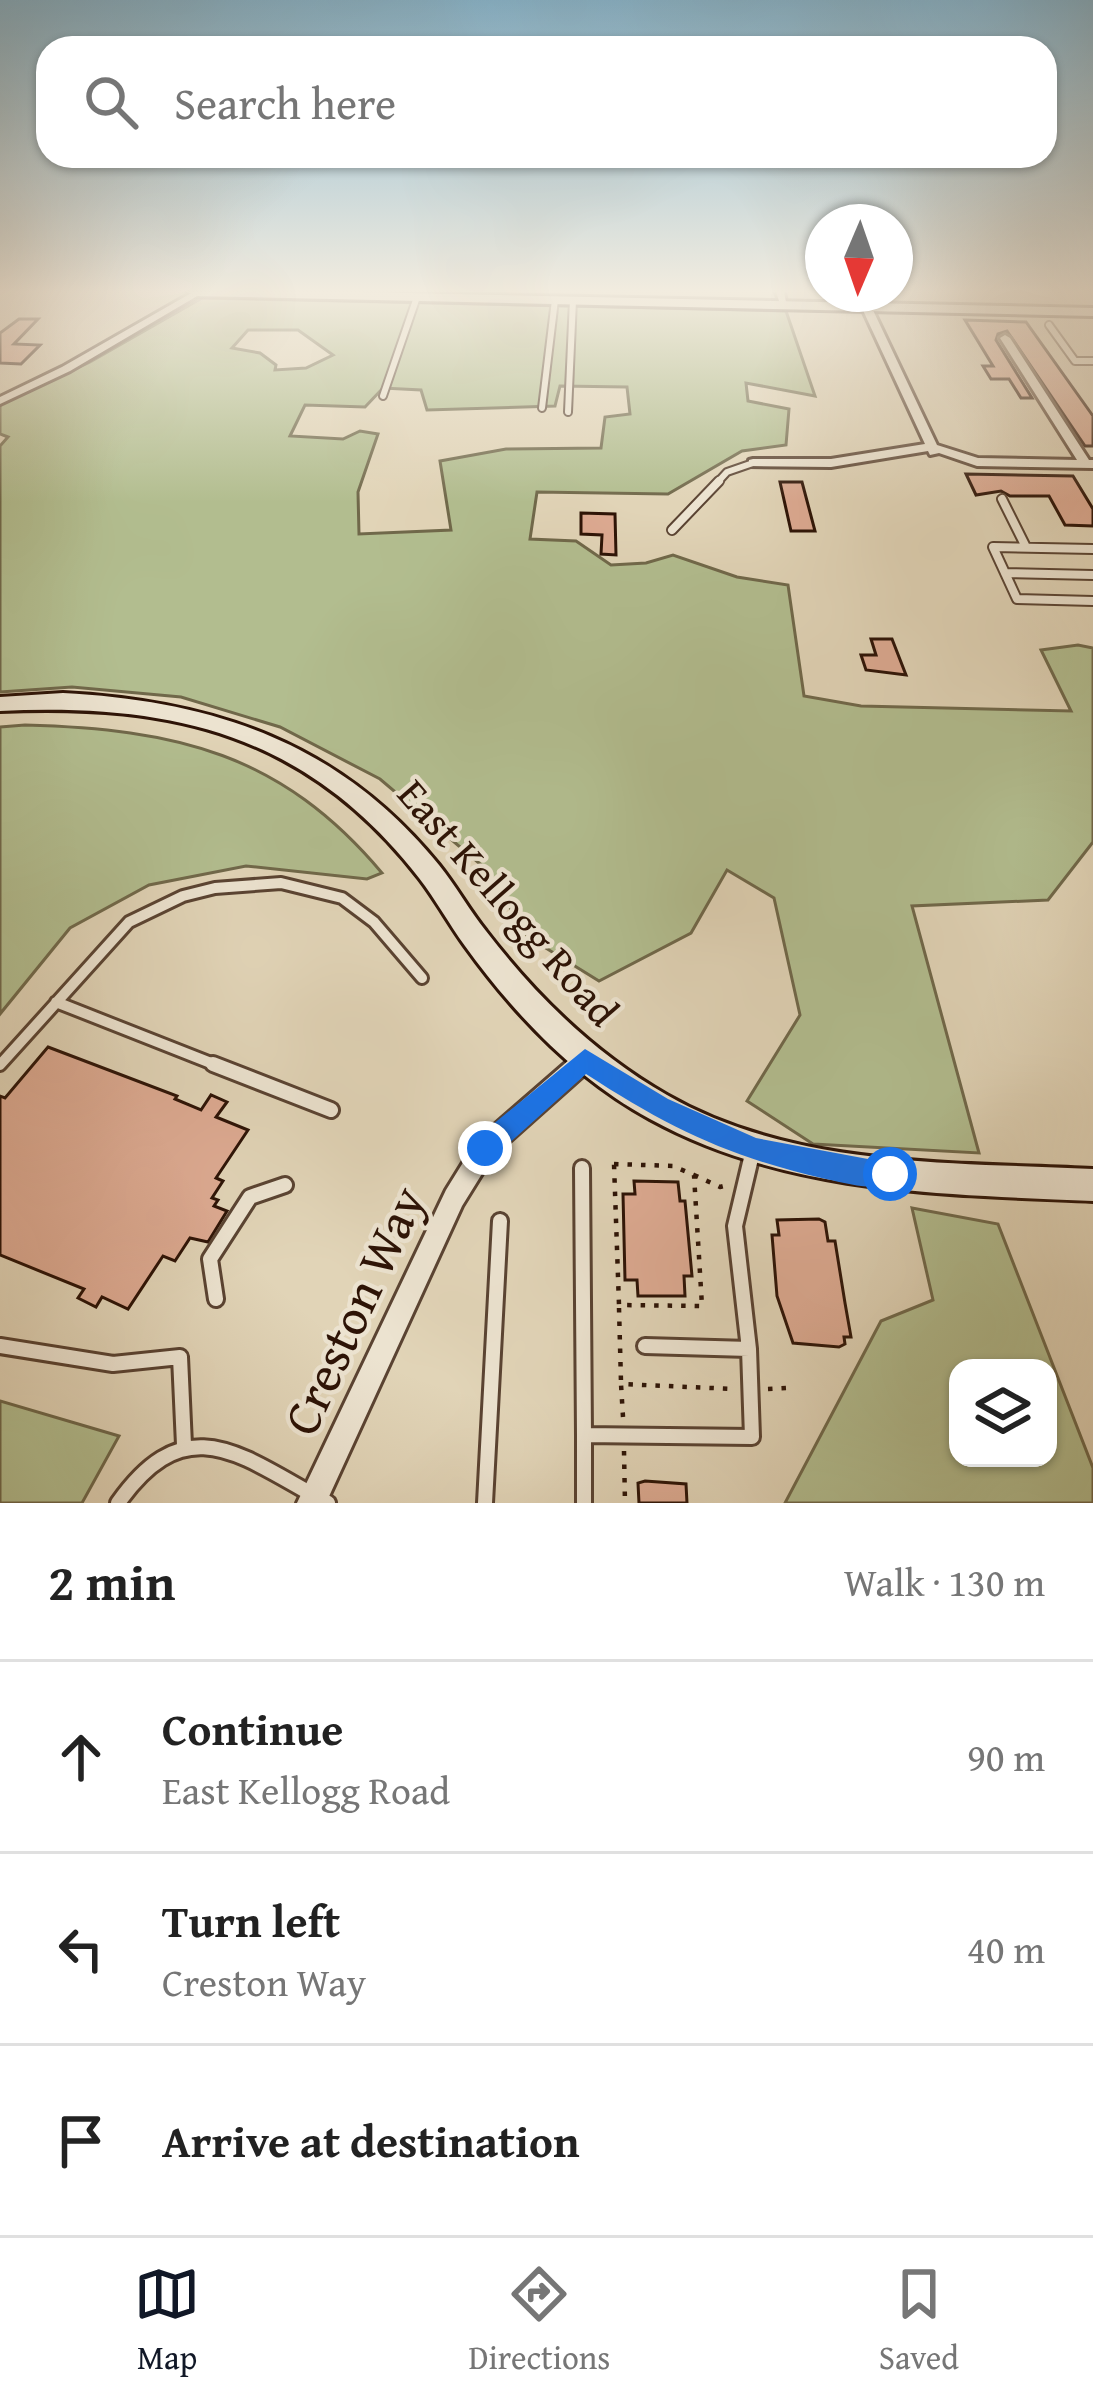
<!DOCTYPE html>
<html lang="en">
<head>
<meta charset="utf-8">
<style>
	body { margin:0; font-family:"Gentium Book Plus",serif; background:#f6f6f6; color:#222 }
	.controls { position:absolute; right:36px; bottom:36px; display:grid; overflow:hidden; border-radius:24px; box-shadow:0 3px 9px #0004 }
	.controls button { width:108px; height:108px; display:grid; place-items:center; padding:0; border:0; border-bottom:3px solid #e0e0e0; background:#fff; color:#222; font:60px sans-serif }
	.compass { position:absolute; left:805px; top:204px; width:108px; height:108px; border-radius:50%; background:#fff; box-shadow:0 3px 9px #0004; rotate:182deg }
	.stop { position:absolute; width:36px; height:36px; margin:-27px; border:9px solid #1a73e8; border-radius:50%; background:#fff }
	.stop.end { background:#1a73e8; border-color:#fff; box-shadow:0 3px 12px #0008 }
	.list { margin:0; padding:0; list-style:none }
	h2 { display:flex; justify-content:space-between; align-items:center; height:156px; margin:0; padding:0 48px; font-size:51px }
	h2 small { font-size:39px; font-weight:400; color:#767676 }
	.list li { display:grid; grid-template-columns:78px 1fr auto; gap:36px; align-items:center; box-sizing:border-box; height:192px; padding:0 48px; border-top:3px solid #e0e0e0 }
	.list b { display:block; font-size:45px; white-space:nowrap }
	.list p { margin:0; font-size:39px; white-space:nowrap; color:#767676 }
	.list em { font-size:39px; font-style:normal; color:#767676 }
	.icon { flex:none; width:66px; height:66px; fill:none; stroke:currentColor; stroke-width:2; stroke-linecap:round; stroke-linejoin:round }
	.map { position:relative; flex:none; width:1093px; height:1503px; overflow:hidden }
	.search { position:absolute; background:#fff; box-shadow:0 3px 9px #0004; left:36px; right:36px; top:36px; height:132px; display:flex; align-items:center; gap:30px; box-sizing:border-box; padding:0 42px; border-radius:36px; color:#767676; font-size:45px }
	.sheet { height:732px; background:#fff }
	nav { display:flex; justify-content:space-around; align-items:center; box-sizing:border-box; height:168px; border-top:3px solid #e0e0e0; background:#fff; font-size:33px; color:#767676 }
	nav a { display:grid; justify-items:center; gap:6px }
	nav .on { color:#111827 }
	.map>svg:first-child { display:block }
	.green { fill:#b2bd8f; stroke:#70684a; stroke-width:3; fill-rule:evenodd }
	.building { fill:#ddaa92; stroke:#2d1306; stroke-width:3 }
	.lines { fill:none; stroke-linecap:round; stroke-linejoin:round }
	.lane-far3-casing { stroke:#5a4332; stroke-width:10 }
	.lane-far2-casing { stroke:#5a4332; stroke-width:12 }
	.lane-far1-casing { stroke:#5a4332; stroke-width:16 }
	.lane-casing { stroke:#5a4332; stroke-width:20 }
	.street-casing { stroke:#5a4332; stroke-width:6 }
	.secondary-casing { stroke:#2d1306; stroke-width:6 }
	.path { stroke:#2d1306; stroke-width:4.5; stroke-dasharray:4.5 9; stroke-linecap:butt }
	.lane-far3 { stroke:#ece3d0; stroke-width:6 }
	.lane-far2 { stroke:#ece3d0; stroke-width:8 }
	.lane-far1 { stroke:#ece3d0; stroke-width:10 }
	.lane { stroke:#ece3d0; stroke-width:14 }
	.street { fill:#ece3d0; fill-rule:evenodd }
	.secondary { fill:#ece3d0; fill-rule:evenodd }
	.route { fill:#1a73e8 }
	.labels { text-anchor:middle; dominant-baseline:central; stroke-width:9; stroke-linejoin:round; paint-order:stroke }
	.street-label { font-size:42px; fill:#2d1306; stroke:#ece3d0 }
	.near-street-label { font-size:51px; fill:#2d1306; stroke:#ece3d0 }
</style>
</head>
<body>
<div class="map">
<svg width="1093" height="1503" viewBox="0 0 1093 1503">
	<rect width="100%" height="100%" fill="#e1d4b7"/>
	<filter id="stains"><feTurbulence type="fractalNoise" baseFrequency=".00167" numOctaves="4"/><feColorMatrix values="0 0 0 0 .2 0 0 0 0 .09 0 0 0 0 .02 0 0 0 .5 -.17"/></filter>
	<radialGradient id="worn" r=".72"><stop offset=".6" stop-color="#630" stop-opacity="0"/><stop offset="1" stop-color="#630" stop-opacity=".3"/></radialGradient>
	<path class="green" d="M202,298l584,13 29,85 -69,-13 2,18 41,8 -3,36 -44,6 -74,43 -131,-2 -7,47 46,2 35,24 35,-2 27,-8 64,22 51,8 16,111 57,10 210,5 -30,-61 37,-5 15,3v194l-45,58 -136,6 67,247 -166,-9 -66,-43 53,-86 -26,-117 -47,-28 -36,63 -92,48 -71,-44 -42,-68 -106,-90 -100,-52 -99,-30 -109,-10 -72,5v-246l8,-9 -8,-3v-29l90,-43zM248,330h50l35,25 -27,13 -31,2 1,-5 -16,-12 -28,-5zM560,386l67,1 3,27 -25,3 -4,31 -95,1 -66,12 11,69 -92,4 -1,-42 20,-58 -18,-3 -17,8 -53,-3 15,-31 60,2 18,-19 38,2 6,20 128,-4z
		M25,725c151,4 256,28 357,148l-15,6 -121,-13 -97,19 -79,43 -70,86v-287z
		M912,1208l86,16 95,244v35h-308l96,-182 52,-21zM958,1368h90v90h-90z
		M0,1401l119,35 -37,67h-82z"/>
	<path class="building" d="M19,319h19l-24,25 26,1 -19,19 -21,-1v-30z
		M965,320l61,2 67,94v30h-8l-78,-115 -9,3 -2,6 36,58h-11l-12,-19h-18l-8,-13h10z
		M966,474l107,2 20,33v17l-28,-1 -16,-29h-39l-9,-5 -25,4z
		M780,482h22l13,49h-24z
		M581,513l34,1 1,41 -15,-1 1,-19 -21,-1z
		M871,639h21l14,36 -40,-5 -5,-15h15z
		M48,1047l129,49 -2,3 26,11 10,-15 16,7 -11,15 32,13 -32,48 7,3 -11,17 6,2 -4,6 13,5 -19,31 -18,-4 -15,23 -12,-5 -35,53 -26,-12 -6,10 -18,-9 6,-9 -84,-34v-159l5,2z
		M634,1181l44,1 2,19h5l7,75h-8l1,20h-47l-1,-16h-12l-2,-86h12z
		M819,1219l6,3 3,19h7l10,62 6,34h-7l1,7 -6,3 -46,-4 -16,-47 -5,-61h7l-2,-15z
		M645,1481l41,3 1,19h-48l-1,-20z"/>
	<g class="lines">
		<g class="lane-far3-casing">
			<path id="lane-far3" d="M1049,325l26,36h18
				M383,396l34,-99
				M542,408l13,-108
				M568,412l5,-112
				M716,484l11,-12 26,-9"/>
		</g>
		<g class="lane-far2-casing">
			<path id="lane-far2" d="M1002,499l24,48
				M672,530l47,-49
				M1093,549l-100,-2 24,52 76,2
				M1005,573l88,2"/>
		</g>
		<g class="lane-far1-casing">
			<path id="lane-far1" d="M56,1002l165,65
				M0,1065l129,-143 54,-26 32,-8 66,-5 61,15 32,24 48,56"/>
		</g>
		<g class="lane-casing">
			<path id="lane" d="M213,1064l118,46
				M582,1168l2,267
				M216,1299l-6,-40 40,-62 35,-12
				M0,1346l113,18 67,-7 4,88
				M645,1346l104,3
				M118,1503c70,-99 125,-45 210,0
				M485,1503l15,-282
				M584,1503v-68l168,2 -3,-88 -14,-123 18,-76"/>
		</g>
		<g class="street-casing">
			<path id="street" d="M193,292h11l-134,79 -70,33v-7l62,-30z
				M776,292h8l3,15h-6z
				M877,294h10l1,1 -5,3z
				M866,303l5,3 66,139 41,13 99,2 -77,-122 5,-3 5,3 79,122h4v8l-116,-2 -38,-13 -9,2 -2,-4 -97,16 -82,-1v-6l4,-1h78l94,-15 -64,-138z
				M585,1051l8,2 3,7 -3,7 -100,89 -31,50 -136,297h-29l149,-313 31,-50 100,-87z"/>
		</g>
		<g class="secondary-casing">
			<path id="secondary" d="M188,292h172l733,16v8l-898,-20z
				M63,693c152,8 277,50 376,172 17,21 30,45 47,66 50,65 109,123 181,164 127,73 284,67 426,74v32c-152,-7 -306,-7 -443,-82 -74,-40 -136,-105 -185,-173 -16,-22 -29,-46 -46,-68 -111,-143 -245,-175 -419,-167v-14z"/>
		</g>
		<path class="path" d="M614,1164l59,2 21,9 8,131 -83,-1z
			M694,1175l26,12 8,-2
			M619,1308l2,74
			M768,1389l18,-1
			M623,1417l-2,-33 113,5
			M624,1451l1,52"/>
		<use href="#lane-far3" class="lane-far3"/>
		<use href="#lane-far2" class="lane-far2"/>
		<use href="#lane-far1" class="lane-far1"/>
		<use href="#lane" class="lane"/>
		<use href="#street" class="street"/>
		<use href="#secondary" class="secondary"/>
	</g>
	<linearGradient id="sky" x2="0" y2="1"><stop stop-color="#86b6d0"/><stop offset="0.58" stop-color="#f2ecdf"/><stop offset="1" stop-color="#f2ecdf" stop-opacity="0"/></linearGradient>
	<rect width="1093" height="502" fill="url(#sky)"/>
	<path class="route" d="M585,1049l83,50 88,39 144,27 4,9 -4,9c-23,9 -51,1 -74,-4 -97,-22 -157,-51 -240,-105l-92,83 -9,4 -10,-4 -4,-9 4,-9z"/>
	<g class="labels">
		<g class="street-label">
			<text transform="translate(509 902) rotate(49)">East Kellogg Road</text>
		</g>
		<g class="near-street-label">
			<text transform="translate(353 1310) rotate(-65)">Creston Way</text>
		</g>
	</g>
	<rect width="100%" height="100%" filter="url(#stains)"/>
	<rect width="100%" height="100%" fill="url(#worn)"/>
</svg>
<div class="controls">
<button><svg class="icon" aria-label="layers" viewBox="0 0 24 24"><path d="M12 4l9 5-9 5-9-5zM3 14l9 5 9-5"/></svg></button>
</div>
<svg class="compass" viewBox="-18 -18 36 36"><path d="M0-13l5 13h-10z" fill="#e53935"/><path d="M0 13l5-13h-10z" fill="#767676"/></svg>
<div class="stop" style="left:890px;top:1174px"></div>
<div class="stop end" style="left:485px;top:1148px"></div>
<div class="search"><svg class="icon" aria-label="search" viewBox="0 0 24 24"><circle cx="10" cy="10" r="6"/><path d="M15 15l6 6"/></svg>Search here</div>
</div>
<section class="sheet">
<h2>2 min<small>Walk · 130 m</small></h2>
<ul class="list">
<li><svg class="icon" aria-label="ahead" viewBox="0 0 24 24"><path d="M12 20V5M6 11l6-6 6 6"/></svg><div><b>Continue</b><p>East Kellogg Road</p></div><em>90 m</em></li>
<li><svg class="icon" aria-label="left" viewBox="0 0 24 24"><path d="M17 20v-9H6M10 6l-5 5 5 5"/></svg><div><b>Turn left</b><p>Creston Way</p></div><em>40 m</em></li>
<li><svg class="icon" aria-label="arrive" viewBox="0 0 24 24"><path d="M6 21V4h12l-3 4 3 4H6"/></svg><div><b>Arrive at destination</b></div></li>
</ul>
</section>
<nav>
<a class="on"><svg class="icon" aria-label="map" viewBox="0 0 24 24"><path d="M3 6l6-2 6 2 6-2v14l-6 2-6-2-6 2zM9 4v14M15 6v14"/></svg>Map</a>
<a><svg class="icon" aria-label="directions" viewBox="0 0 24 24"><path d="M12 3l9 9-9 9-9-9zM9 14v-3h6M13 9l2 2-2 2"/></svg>Directions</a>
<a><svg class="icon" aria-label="saved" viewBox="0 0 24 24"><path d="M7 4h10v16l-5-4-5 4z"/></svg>Saved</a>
</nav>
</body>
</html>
